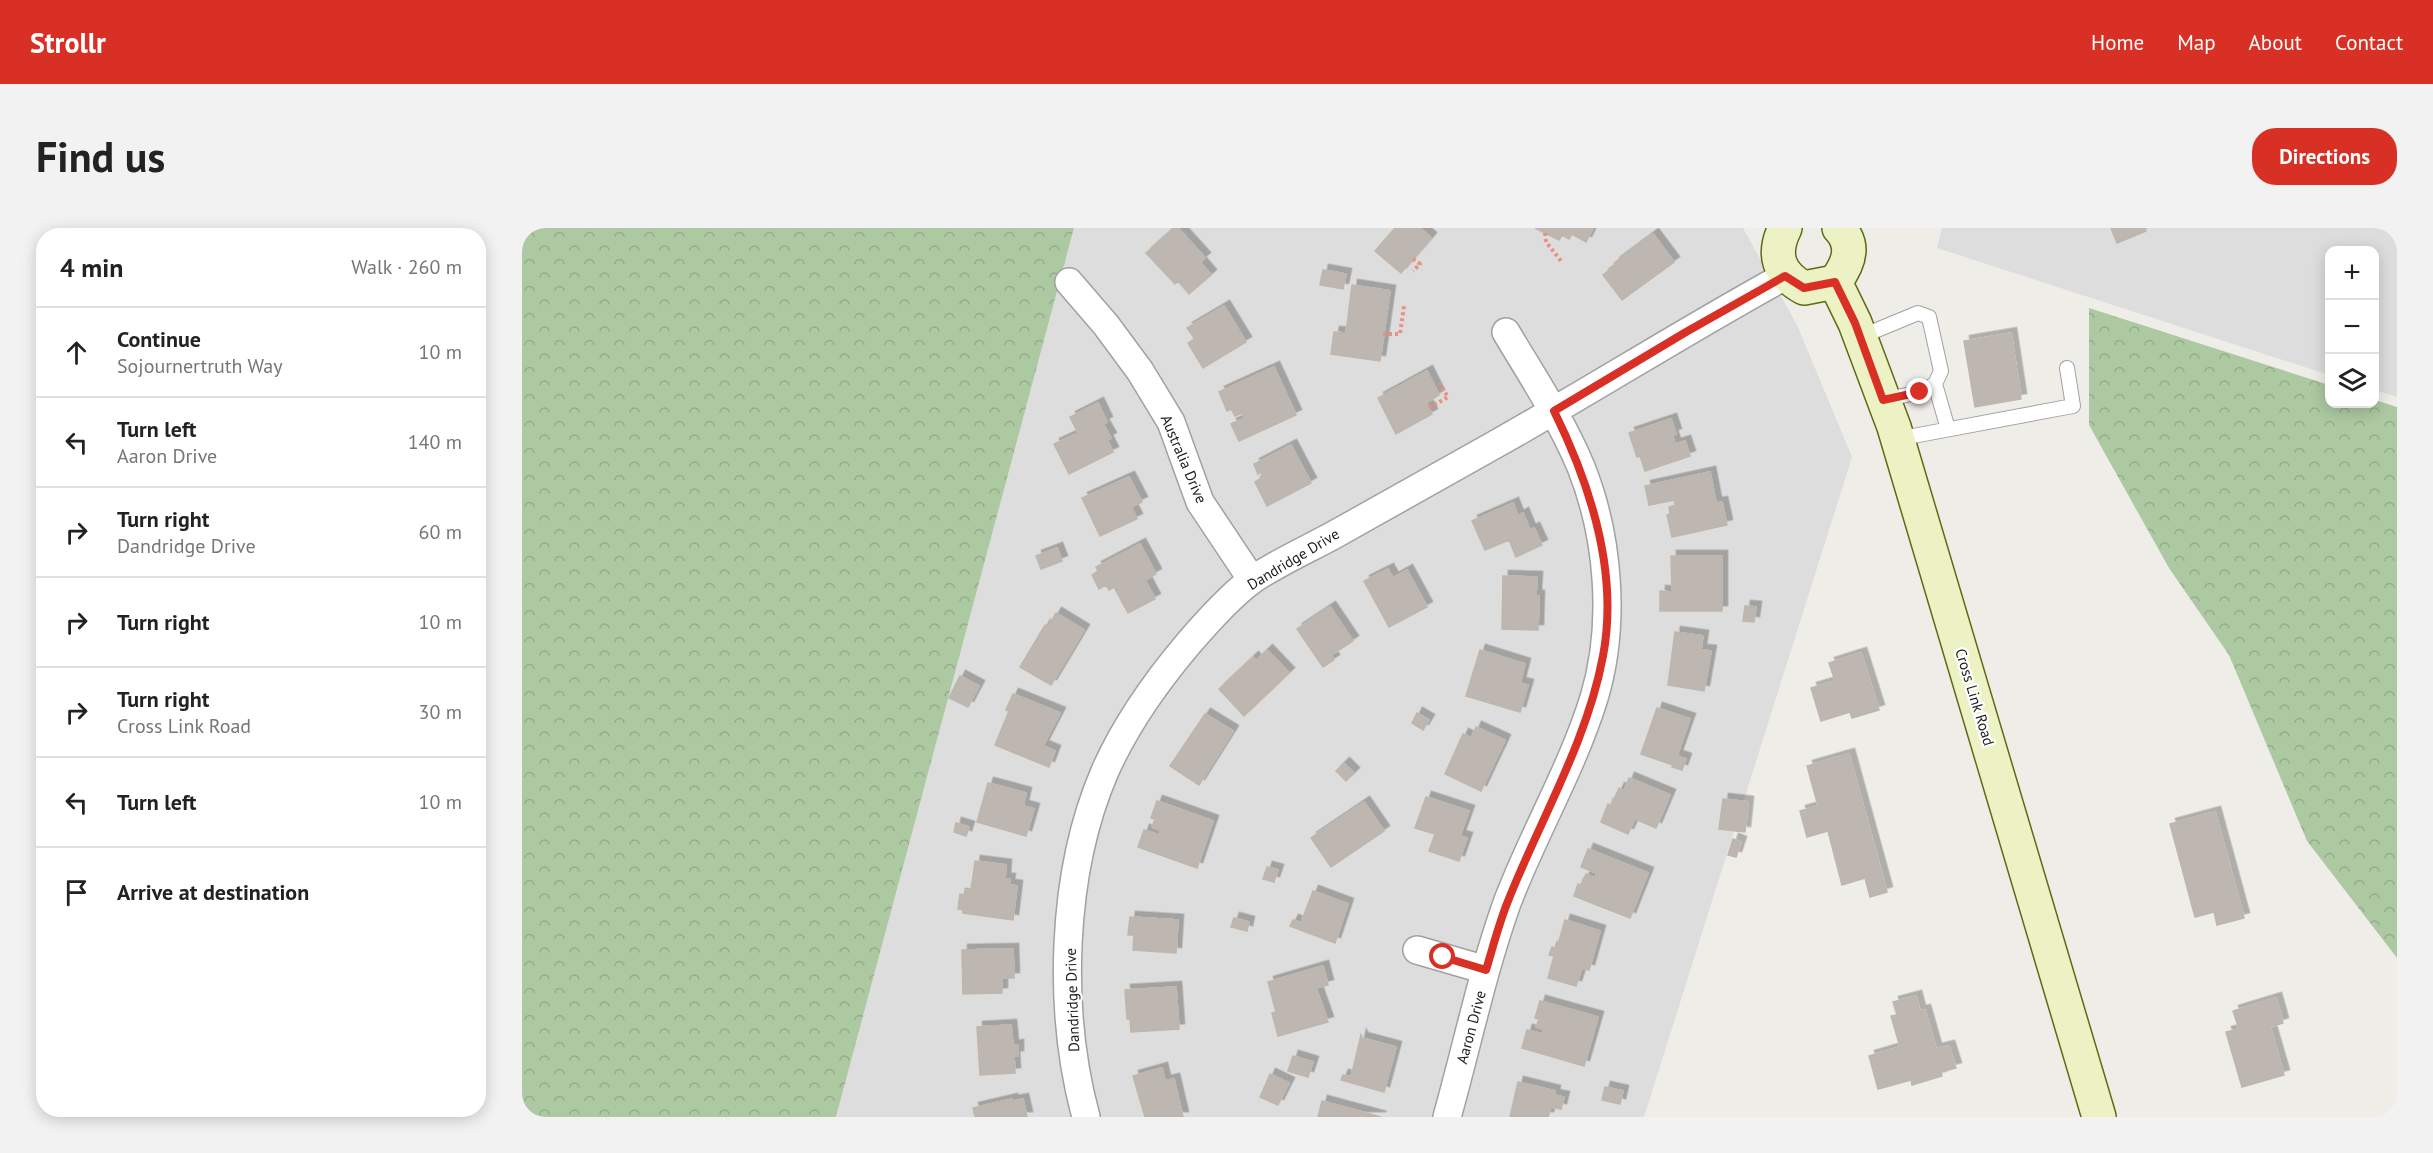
<!DOCTYPE html>
<html lang="en">
<head>
<meta charset="utf-8">
<style>
	body { margin:0; font-family:"PT Sans",sans-serif; background:#f2f2f2; color:#222 }
	.controls { position:absolute; right:18px; top:18px; display:grid; overflow:hidden; border-radius:12px; box-shadow:0 3px 15px #0003 }
	.controls button { width:54px; height:54px; display:grid; place-items:center; padding:0; border:0; border-bottom:2px solid #e0e0e0; background:#fff; color:#222; font:30px sans-serif }
	.stop { position:absolute; width:18px; height:18px; margin:-14px; border:4px solid #d93025; border-radius:50%; background:#fff }
	.stop.end { background:#d93025; border-color:#fff; box-shadow:0 2px 6px #0008 }
	.list { margin:0; padding:0; list-style:none }
	h2 { display:flex; justify-content:space-between; align-items:center; height:78px; margin:0; padding:0 24px; font-size:26px }
	h2 small { font-size:20px; font-weight:400; color:#767676 }
	.list li { display:grid; grid-template-columns:39px 1fr auto; gap:18px; align-items:center; box-sizing:border-box; height:90px; padding:0 24px; border-top:2px solid #e0e0e0 }
	.list b { display:block; font-size:22px; white-space:nowrap }
	.list p { margin:0; font-size:20px; white-space:nowrap; color:#767676 }
	.list em { font-size:20px; font-style:normal; color:#767676 }
	.icon { flex:none; width:33px; height:33px; fill:none; stroke:currentColor; stroke-width:2; stroke-linecap:round; stroke-linejoin:round }
	.map { position:relative; flex:none; width:1875px; height:889px; overflow:hidden; border-radius:24px }
	header { display:flex; align-items:center; gap:36px; box-sizing:border-box; height:84px; padding:0 30px; background:#d93025; color:#fff }
	header strong { font-size:28px }
	nav { display:flex; gap:33px; margin-inline-start:auto; font-size:21px }
	.intro { display:flex; align-items:center; justify-content:space-between; box-sizing:border-box; height:144px; padding:0 36px }
	h1 { margin:0; font-size:42px }
	.button { padding:15px 27px; border-radius:24px; background:#d93025; color:#fff; font-size:21px; font-weight:700 }
	main { display:flex; gap:36px; padding:0 36px }
	aside { flex:1; background:#fff; border-radius:24px; box-shadow:0 3px 15px #0003 }
	.map>svg:first-child { display:block }
	.residential { fill:#dedddd }
	.forest { fill:url(#forest-crowns) }
	.building { fill:#bdb6b1; stroke:#bfb6ac; stroke-width:1.5; filter:url(#shadow) }
	.lines { fill:none; stroke-linecap:round; stroke-linejoin:round }
	.lane-casing { stroke:#a1a1a1; stroke-width:16 }
	.street-casing { stroke:#a1a1a1; stroke-width:30 }
	.secondary-casing { stroke:#5d6b13; stroke-width:36 }
	.path { stroke:#e99080; stroke-width:4; stroke-dasharray:3 3; stroke-linecap:butt }
	.lane { stroke:#fff; stroke-width:14 }
	.street { stroke:#fff; stroke-width:27 }
	.secondary { stroke:#edf2c4; stroke-width:33 }
	.route { stroke:#d93025; stroke-width:8 }
	.labels { text-anchor:middle; dominant-baseline:central; stroke-width:4.5; stroke-linejoin:round; paint-order:stroke }
	.street-label { font-size:15px; fill:#202020; stroke:#fff }
</style>
</head>
<body>
<header>
<strong>Strollr</strong>
<nav><a>Home</a><a>Map</a><a>About</a><a>Contact</a></nav>
</header>
<div class="intro"><h1>Find us</h1><a class="button">Directions</a></div>
<main>
<aside>
<h2>4 min<small>Walk · 260 m</small></h2>
<ul class="list">
<li><svg class="icon" aria-label="ahead" viewBox="0 0 24 24"><path d="M12 20V5M6 11l6-6 6 6"/></svg><div><b>Continue</b><p>Sojournertruth Way</p></div><em>10 m</em></li>
<li><svg class="icon" aria-label="left" viewBox="0 0 24 24"><path d="M17 20v-9H6M10 6l-5 5 5 5"/></svg><div><b>Turn left</b><p>Aaron Drive</p></div><em>140 m</em></li>
<li><svg class="icon" aria-label="right" viewBox="0 0 24 24"><path d="M7 20v-9h11M14 6l5 5-5 5"/></svg><div><b>Turn right</b><p>Dandridge Drive</p></div><em>60 m</em></li>
<li><svg class="icon" aria-label="right" viewBox="0 0 24 24"><path d="M7 20v-9h11M14 6l5 5-5 5"/></svg><div><b>Turn right</b></div><em>10 m</em></li>
<li><svg class="icon" aria-label="right" viewBox="0 0 24 24"><path d="M7 20v-9h11M14 6l5 5-5 5"/></svg><div><b>Turn right</b><p>Cross Link Road</p></div><em>30 m</em></li>
<li><svg class="icon" aria-label="left" viewBox="0 0 24 24"><path d="M17 20v-9H6M10 6l-5 5 5 5"/></svg><div><b>Turn left</b></div><em>10 m</em></li>
<li><svg class="icon" aria-label="arrive" viewBox="0 0 24 24"><path d="M6 21V4h12l-3 4 3 4H6"/></svg><div><b>Arrive at destination</b></div></li>
</ul>
</aside>
<div class="map">
<svg width="1875" height="889" viewBox="0 0 1875 889">
	<defs>
		<pattern id="forest-crowns" width="20" height="18" patternUnits="userSpaceOnUse" patternTransform="scale(1.5)"><rect width="20" height="18" fill="#acc9a2"/><path d="M2 6a3 3 0 1 1 6 0M12 15a3 3 0 1 1 6 0" fill="none" stroke="#94ac8b"/></pattern>
		<filter id="shadow"><feDropShadow dx="5.5" dy="-5.5" stdDeviation="0" flood-color="#0004"/></filter>
	</defs>
	<rect width="100%" height="100%" fill="#efede8"/>
	<path class="residential" d="M552,0h669l54,97 55,132 -208,660h-808z
		M1420,0h455v169l-22,-7 -1,-140h-44l-1,125 -392,-127z"/>
	<path class="forest" d="M0,0h552l-238,889h-314z
		M1567,80l240,77 1,19h44l1,-4 22,7v551l-90,-117 -78,-186 -60,-87 -80,-143z"/>
	<path class="building" d="M652,0h4l27,30 -5,4 11,13 -22,19 -11,-13 -3,3 -29,-31z
		M873,0h25l11,10 -30,35 -26,-22z
		M1013,0h58l-7,14 -14,-8 -3,5 -7,-4 -3,5z
		M1589,0h34l1,3 -29,12z
		M1131,6l21,28 -52,38 -19,-25 13,-10 -2,-2z
		M801,42l23,4 -3,15 -23,-4z
		M830,57l38,6 -10,70 -49,-7 3,-22 12,1z
		M702,78l22,36 -43,26 -15,-25 7,-4 -8,-11z
		M1489,105l10,66 -46,8 -11,-66z
		M752,139l22,48 -57,26 -8,-17 14,-6 -3,-5 -7,3 -4,-7 -4,2 -8,-19z
		M905,143l12,24 -13,8 6,11 -36,20 -18,-36z
		M576,175l9,19 -4,2 8,14 -4,2 6,12 -44,22 -15,-30 24,-11 -8,-16z
		M1149,191l5,15 -4,1 3,9 10,-3 5,15 -45,15 -5,-15 -3,1 -8,-24z
		M769,217l20,38 -44,23 -12,-24 8,-5 -2,-5 -3,2 -4,-10z
		M1188,244l6,31 6,-1 5,23 -55,12 -5,-22 3,-1 -1,-7 7,-2 -1,-5 -26,5 -4,-19z
		M607,249l13,25 -11,5 6,12 -37,17 -18,-38z
		M991,275l5,13 5,-3 7,17 4,-2 8,17 -26,12 -7,-17 -24,10 -13,-29z
		M618,316l16,30 -11,6 10,19 -27,14 -14,-26 -5,3 -3,-5 -7,4 -7,-14 6,-4 -2,-4z
		M535,320l5,13 -21,8 -5,-13z
		M1149,328h51v55h-62v-20l12,1z
		M866,341l5,9 14,-8 20,37 -38,20 -25,-46z
		M981,348l34,1 -1,19h3l-1,34 -36,-1z
		M1223,378l11,1 -2,15 -11,-1z
		M808,379l23,34 -22,14 3,5 -11,7 -26,-38z
		M534,385l28,17 -33,55 -31,-18 25,-42 3,2z
		M1153,404l28,4 -2,14 10,1 -7,40 -36,-6z
		M745,422l22,23 -45,43 -25,-27 34,-32 3,4z
		M958,422l45,14 -5,19 8,2 -8,27 -54,-16z
		M1339,425l18,57 -27,8 -2,-6 -29,9 -10,-33 24,-7 -6,-18z
		M438,448l19,10 -11,21 -19,-9z
		M491,466l47,19 -17,33 12,5 -6,16 -54,-22 14,-34 -3,-1z
		M1135,480l33,11 -13,37 9,3 -4,11 -10,-3 1,-2 -32,-11z
		M895,485l12,7 -6,10 -11,-7z
		M683,486l28,17 -34,54 -29,-19z
		M954,499l29,13 -24,51 -36,-17 18,-40 8,4z
		M1327,526l38,138 -17,5 -5,-19 -23,7 -14,-54 -21,6 -7,-26 18,-5 -11,-40z
		M822,535l10,10 -8,8 -10,-10z
		M1107,550l41,17 -14,33 -21,-9 -7,15 -27,-12 7,-18 3,2 8,-18 5,3z
		M466,555l38,10 -3,13 11,3 -8,27 -49,-14z
		M904,569l43,14 -9,25 7,2 -8,23 -30,-10 6,-17 -20,-6z
		M1201,571l25,3 -3,30 -26,-3z
		M635,573l56,20 -16,47 -59,-21 6,-17 15,5 2,-5 -9,-3 3,-8 -4,-1z
		M842,574l20,29 -53,36 -20,-29z
		M1693,584l29,106 -27,7 -3,-13 -19,5 -25,-93z
		M434,595l13,4 -3,9 -12,-4z
		M1211,611l8,3 -5,15 -8,-2z
		M1066,621l60,24 -18,45 -56,-22 4,-12 3,1 5,-11 9,4 2,-5 -16,-6z
		M453,633l31,4 -1,14h5l-1,6 8,1 -4,34 -50,-7v-3l-5,-1 2,-15 6,1v-5l5,1z
		M745,639l11,3 -4,12 -11,-3z
		M791,663l35,13 -13,39 -45,-17 3,-6 8,3z
		M608,689l48,3 -2,33 -43,-3 1,-15h-6z
		M712,690l15,4 -2,9 -16,-4z
		M1043,692l35,11 -11,39 -7,-2 -6,18 -28,-8 6,-22 -5,-1 3,-8 5,1z
		M491,721l1,29h-12v15l-39,1 -1,-44z
		M801,738l5,19 -12,3 12,34 -50,14 -6,-23 4,-1 -8,-30z
		M654,759l3,42 -48,3 -1,-13h-3l-2,-29z
		M1394,768l4,15 5,-1 11,39 13,-3 7,22 -15,4 1,4 -30,9 -1,-5 -33,9 -9,-33 31,-9 -9,-31 6,-1 -4,-13z
		M1754,770l7,25 -13,4 14,48 -42,12 -16,-55 13,-3 -6,-18z
		M1018,773l58,16 -14,49 -62,-18 5,-18 16,4 1,-5 -8,-2 3,-8 -4,-1z
		M489,797l2,21 5,-1v11h-4l1,17 -35,2 -3,-48z
		M839,807l1,3 34,9 -12,45 -43,-12 2,-5 8,2z
		M771,828l20,6 -5,15 -20,-6z
		M640,840l3,13 9,-2 9,38h-38l-12,-41z
		M748,846l19,9 -11,22 -18,-8z
		M996,854l37,9 -1,4 10,2 -3,12 -10,-2 -3,10h-38z
		M1083,859l18,4 -3,13 -18,-4z
		M490,871v2l11,-2 4,18h-52l-2,-9z
		M800,873l59,16h-63z"/>
	<g class="lines">
		<g class="lane-casing">
			<path id="lane" d="M1338,109l58,-24 11,4 12,54 -6,13 -15,8 -37,8
				M1413,156l13,45
				M1375,211l176,-33 -6,-38"/>
		</g>
		<g class="street-casing">
			<path id="street" d="M547,54l37,43 34,46 31,51 29,80 52,78
				M895,722l69,20
				M564,889c-29,-107 -25,-244 19,-346 21,-47 50,-88 83,-127 18,-21 42,-48 64,-64 25,-17 54,-30 80,-44 55,-31 110,-62 164,-92 98,-55 192,-115 289,-168
				M925,889c20,-71 35,-144 60,-214 26,-69 65,-134 87,-205 22,-73 15,-161 -13,-231 -20,-48 -49,-91 -75,-135"/>
		</g>
		<g class="secondary-casing">
			<path id="secondary" d="M1263,0c-13,26 -7,46 19,60l31,-6c13,-17 21,-36 4,-54
				M1313,54l20,41 39,104 205,690"/>
		</g>
		<path class="path" d="M1023,5l1,9 15,19
			M891,31l7,5 -7,7
			M861,106h17l4,-28
			M907,180l19,-11 -9,-14"/>
		<use href="#lane" class="lane"/>
		<use href="#street" class="street"/>
		<use href="#secondary" class="secondary"/>
	</g>
	<g class="lines">
		<path class="route" d="M921,729l43,13c7,-23 13,-47 22,-69 32,-81 79,-159 95,-245 16,-84 -12,-170 -49,-245l132,-79 99,-56 19,12 31,-6 20,41 28,77 37,-8"/>
	</g>
	<g class="labels">
		<g class="street-label">
			<text transform="translate(662 231) rotate(67)">Australia Drive</text>
			<text transform="translate(771 331) rotate(-31)">Dandridge Drive</text>
			<text transform="translate(1453 469) rotate(73)">Cross Link Road</text>
			<text transform="translate(550 772) rotate(-92)">Dandridge Drive</text>
			<text transform="translate(949 799) rotate(-75)">Aaron Drive</text>
		</g>
	</g>
</svg>
<div class="controls">
<button>+</button>
<button>−</button>
<button><svg class="icon" aria-label="layers" viewBox="0 0 24 24"><path d="M12 4l9 5-9 5-9-5zM3 14l9 5 9-5"/></svg></button>
</div>
<div class="stop" style="left:921px;top:729px"></div>
<div class="stop end" style="left:1398px;top:164px"></div>
</div>
</main>
</body>
</html>
